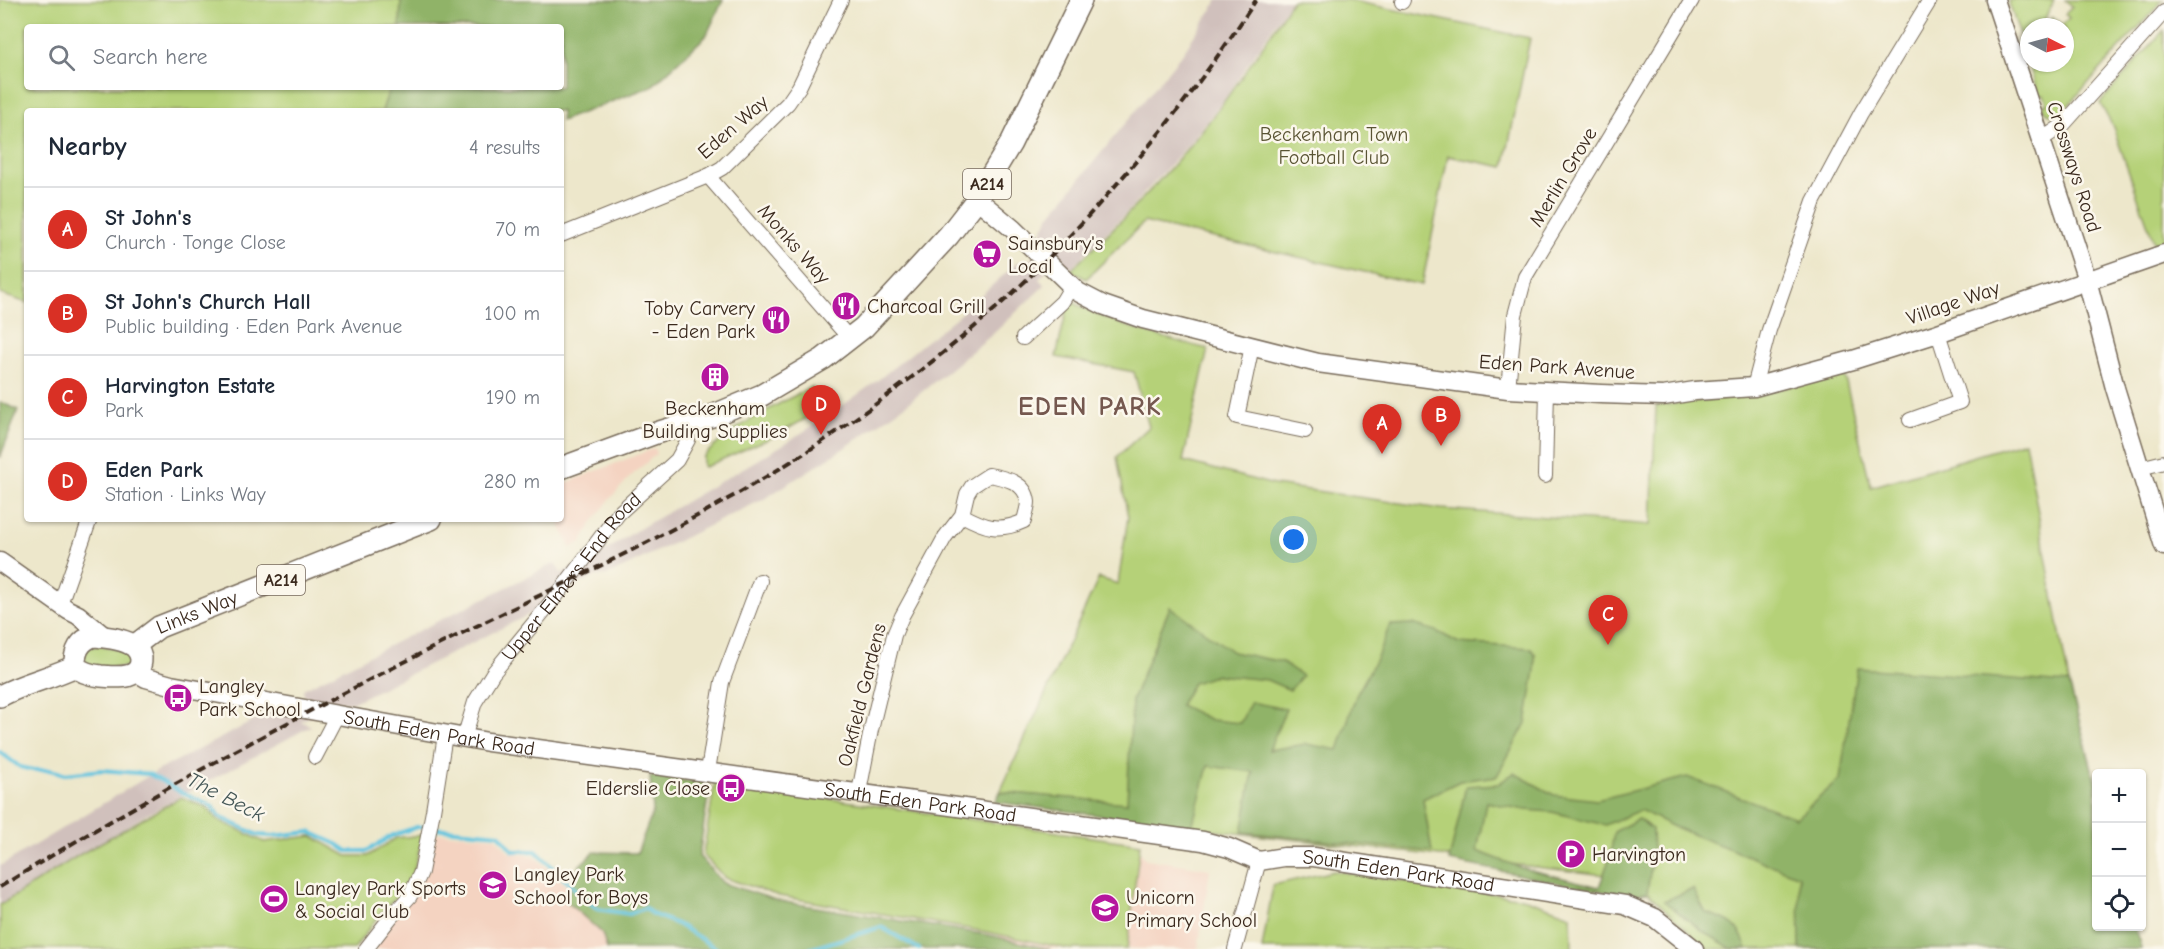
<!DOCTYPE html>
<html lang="en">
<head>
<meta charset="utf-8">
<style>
	body { margin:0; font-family:"Comic Neue",sans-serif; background:#f2f2f3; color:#1f2937 }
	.controls { position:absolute; right:18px; bottom:18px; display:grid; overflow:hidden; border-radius:6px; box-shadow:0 2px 4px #0004 }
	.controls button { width:54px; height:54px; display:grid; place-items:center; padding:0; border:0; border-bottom:2px solid #e0e1e3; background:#fff; color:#1f2937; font:30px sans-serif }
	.compass { position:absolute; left:2020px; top:18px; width:54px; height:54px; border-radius:50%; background:#fff; box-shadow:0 2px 4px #0004; rotate:96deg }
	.you { position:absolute; left:1294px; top:540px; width:21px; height:21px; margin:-15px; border:4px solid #fff; border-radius:50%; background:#1a73e8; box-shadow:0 0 0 9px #1a73e833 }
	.badge { display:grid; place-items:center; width:39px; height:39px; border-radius:50%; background:#d93025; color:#fff; font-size:20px; font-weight:700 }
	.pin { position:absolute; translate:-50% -50px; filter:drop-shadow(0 2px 3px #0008) }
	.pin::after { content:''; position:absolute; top:32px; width:21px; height:18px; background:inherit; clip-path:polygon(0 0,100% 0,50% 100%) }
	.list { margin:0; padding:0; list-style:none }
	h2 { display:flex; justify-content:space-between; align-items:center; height:78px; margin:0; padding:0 24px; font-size:26px }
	h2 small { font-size:20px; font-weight:400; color:#747a83 }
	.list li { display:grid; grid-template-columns:39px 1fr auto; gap:18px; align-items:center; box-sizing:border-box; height:84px; padding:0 24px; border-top:2px solid #e0e1e3 }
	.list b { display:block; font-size:22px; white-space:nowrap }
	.list p { margin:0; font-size:20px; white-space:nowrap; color:#747a83 }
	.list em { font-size:20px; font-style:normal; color:#747a83 }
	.icon { flex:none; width:33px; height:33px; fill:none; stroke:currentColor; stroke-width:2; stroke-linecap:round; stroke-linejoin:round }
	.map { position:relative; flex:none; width:2164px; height:949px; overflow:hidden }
	.search { position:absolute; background:#fff; box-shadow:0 2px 4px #0004; left:24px; top:24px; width:540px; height:66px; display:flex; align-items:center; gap:15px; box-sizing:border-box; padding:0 21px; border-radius:6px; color:#747a83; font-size:22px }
	.panel { position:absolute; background:#fff; box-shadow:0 2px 4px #0004; left:24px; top:108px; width:540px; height:414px; border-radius:6px }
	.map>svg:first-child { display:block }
	.built { fill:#f4d3c1 }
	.industrial { fill:#d0c0bc }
	.green { fill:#b5d178; stroke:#787e4b; stroke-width:1.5 }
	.forest { fill:#90b368; stroke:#666e43; stroke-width:1.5 }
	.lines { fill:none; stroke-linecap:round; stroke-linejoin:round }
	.stream { stroke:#61c4df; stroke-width:4 }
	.street-casing { stroke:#796c5b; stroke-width:16 }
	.secondary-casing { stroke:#796c5b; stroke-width:21 }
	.primary-casing { stroke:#796c5b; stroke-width:24 }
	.street { stroke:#fff; stroke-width:14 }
	.secondary { stroke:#fff; stroke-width:18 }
	.primary { stroke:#fff; stroke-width:21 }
	.rail { stroke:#3b2a1e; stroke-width:4; stroke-dasharray:9 4.5; stroke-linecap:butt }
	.labels { text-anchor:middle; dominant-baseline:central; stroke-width:5; stroke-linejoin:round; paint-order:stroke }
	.shield { fill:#fbf7ec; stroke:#75685c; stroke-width:1.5 }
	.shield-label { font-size:18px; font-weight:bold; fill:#3b2a1e }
	.street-label { font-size:20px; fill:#3b2a1e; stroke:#fbf7ec }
	.park-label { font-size:20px; fill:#5a5434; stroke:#fbf7ec }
	.poi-label { font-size:20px; fill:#3b2a1e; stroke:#fbf7ec; text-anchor:start }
	.water-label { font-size:21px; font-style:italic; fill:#465858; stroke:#fbf7ec }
	.district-label { font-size:26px; font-weight:bold; letter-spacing:1.5px; fill:#75584f; stroke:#fbf7ec }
</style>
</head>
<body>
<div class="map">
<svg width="2164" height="949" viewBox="0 0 2164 949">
	<rect width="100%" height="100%" fill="#fbf7ec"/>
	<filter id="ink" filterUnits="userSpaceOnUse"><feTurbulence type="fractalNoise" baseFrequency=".0167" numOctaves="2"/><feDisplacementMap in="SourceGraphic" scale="12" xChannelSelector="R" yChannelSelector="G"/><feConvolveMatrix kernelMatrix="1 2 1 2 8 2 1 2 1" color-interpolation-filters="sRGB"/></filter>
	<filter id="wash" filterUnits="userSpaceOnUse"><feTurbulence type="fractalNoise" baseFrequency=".008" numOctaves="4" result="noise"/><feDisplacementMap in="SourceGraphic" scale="24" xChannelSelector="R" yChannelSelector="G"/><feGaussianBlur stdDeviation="1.35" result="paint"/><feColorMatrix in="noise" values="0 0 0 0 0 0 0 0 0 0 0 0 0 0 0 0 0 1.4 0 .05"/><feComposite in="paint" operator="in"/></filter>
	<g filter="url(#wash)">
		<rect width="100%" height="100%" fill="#ede7cb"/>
		<path class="built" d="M655,448l1,6 -26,23 -20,22 -18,24 -11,19 -11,6 -12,-29h3v-34z
			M1023,827l108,15 15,17 64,10 -12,80 -201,-1z
			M436,833l59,4 15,16 24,3 63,58 22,35h-247l55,-77z"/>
		<path class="industrial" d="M1218,0h73l-65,97 -37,47 -60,66 -59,59 -13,-9 -18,19 6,6 -16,15 -36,34 -86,70 -61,43 -82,52 -156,76 -12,1 -50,24 -10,11 -184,92 -12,-2 -39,20 10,5 -167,90 -144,89v-39l155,-94 110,-57 8,-3 6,1 30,-16 -5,-2 -1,-6 125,-63 127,-63 6,10 51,-26 20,-14 149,-87 47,-30 50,-36 81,-65 59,-53 8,1 17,-16 -3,-12 8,-17 134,-164z"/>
		<path class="green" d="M0,0h401l-1,27h-373v60h363l-8,24h-355v192l-27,-9z
			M1292,0h56l182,38 -26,129 -56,-11 -26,129 -278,-63 -58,57 -15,-9c45,-44 90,-88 129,-137 34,-43 64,-87 92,-133z
			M2008,0h46l-13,27h-12v17l-2,1 -5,-4z
			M2065,0h98l-99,110 -6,5h-6l-6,-3 -4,-6 5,-3 -3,-8 -5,1 -14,-43 4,-3v13h36v-36l-17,-1 4,-9 10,8 7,-7 -4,-4 7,-8z
			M2164,30v215l-8,3 -43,-121 -13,-24z
			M1069,300c44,25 90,37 139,49l-25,112 91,24 167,24 210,16 5,-119 100,-12 88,-20 27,113 154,-46 44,242 27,101v142l39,1 6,22h-434l-75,-71 -492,-56 -13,-18 -127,-12 99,-214 19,6 10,-67 -11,-60 32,-30 -15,-55 -78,-15z
			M812,387l12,21 -47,27 -72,32 -2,-1v-9c31,-32 69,-50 109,-70z
			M100,645l31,8 1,14 -47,1v-20z
			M715,782l425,62 -13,105h-58l-82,-17 -208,-36 -54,-18 -22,-23z
			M181,797l26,11 11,12 46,22 48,-6 35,20h21l28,-18 27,-3 -10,39 -14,21 -17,16 -28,38h-354v-44l79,-50z
			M1334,871l189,27 48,17 1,34h-310l11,-64z"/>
		<path class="forest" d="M401,0h322l-17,36 -54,50 -91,35v-10h-179l8,-24h171v-60h-161z
			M0,402l18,8 -18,48z
			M1170,607l63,45 49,10 20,14 -12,14 -23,-10 -50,-5 -24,8 -13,22 31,15 29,3 11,-21 35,7 -17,41 37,-6 32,6 18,-54 21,-39 13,-32 22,-1 24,7 23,12 71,5 5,5v17l-9,53 -29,53 -37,5 -37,18 9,53 -190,-20 11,-60 -45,-6 -16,61 -197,-25 5,-10 127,11 5,-103z
			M1857,668l212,15 27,101v142l39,1 6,22h-341l-1,-73 -125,-49 -34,-17 -35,15 -53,-13 -27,-2 -39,-8 -9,49 42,16 80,20 11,-30 4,-25 24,-13 14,10 1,23 -6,41 -21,3 -177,-35 17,-75 32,-2 16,-11 40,22 43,5 90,-23 109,41 44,-39z
			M650,776l60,8 -11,72 24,27 56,18 209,34 62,14h-443l-5,-16 -37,-33 14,-34 15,-14 43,1 16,-42z
			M1693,889l13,24c24,7 33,11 41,36h-15l-30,-18 -38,-30z"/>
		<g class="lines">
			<path class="stream" d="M0,752l20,15 13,3h17l15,4 37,-4 47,4 34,19 29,13 8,11 38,18 15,1 37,-4 27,12 10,7h20l24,-15 26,-9h9
				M433,828l66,6 14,17h23l23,23 38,35 33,5 15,-6 7,6 27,11 38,24
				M810,949l71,-22 38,22"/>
		</g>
	</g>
	<g filter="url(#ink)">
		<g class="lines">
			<g class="street-casing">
				<g id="street">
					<path d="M1402,2l1,-2"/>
					<path d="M2041,140l22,-15 101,-113"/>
					<path d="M708,176l142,163"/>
					<path d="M561,235l147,-59 14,-8 66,-65 11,-16 42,-87"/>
					<path d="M1023,338l39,-36 9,-15"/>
					<path d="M1252,346l-15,71 68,14"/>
					<path d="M1754,387l15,-57 45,-129 47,-88 69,-113"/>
					<path d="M1508,389l7,-74 10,-38 167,-277"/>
					<path d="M1910,420l50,-18 -22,-69"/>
					<path d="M2140,468l24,-6"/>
					<path d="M1545,476l2,-86"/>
					<path d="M60,604l30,-85"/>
					<path id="s1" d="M464,738l11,-36 18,-29 68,-83 58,-77 58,-53 11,-20 -1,-17"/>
					<path d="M315,757l22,-42"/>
					<path d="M708,771l14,-89 38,-101"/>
					<path d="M859,792l12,-62 23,-95 8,-19 43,-79 17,-22 5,-21 5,-8 17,-11c16,3 37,7 39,27 0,5 -3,14 -4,19 -25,12 -40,6 -62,-6"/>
					<path d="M366,949l25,-32 19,-21 11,-24 12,-61 12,-76"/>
					<path d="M1235,949l24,-88"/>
				</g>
			</g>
			<g class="secondary-casing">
				<g id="secondary">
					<path d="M1995,0l92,280 28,108 49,158"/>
					<path d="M977,199l36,30 65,63 25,13 40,14 175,44 190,26 93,5 62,2 32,-5 59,-4 99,-27 85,-27 226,-79"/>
					<path d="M0,562l68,48 10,5 27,22"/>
					<path id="s2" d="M136,672l10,6 25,7 317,57 715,99 26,7 30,13 25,-4h30l311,48 30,13 39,31"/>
				</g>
			</g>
			<g class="primary-casing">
				<g id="primary">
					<path d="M561,468l95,-35 56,-17 50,-21 61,-36 41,-32 85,-92 28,-36 34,-56 70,-143"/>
					<path d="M94,636c13,1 30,3 40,10 4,3 6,8 7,12 1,23 -26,19 -40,18 -10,-1 -19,-3 -26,-10 -1,-15 5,-26 19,-30z"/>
					<path id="s3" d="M134,646l25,-19 272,-108"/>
					<path d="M0,696c24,-13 51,-18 75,-30"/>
				</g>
			</g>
			<use href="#street" class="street"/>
			<use href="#secondary" class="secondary"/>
			<use href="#primary" class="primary"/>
			<path class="rail" d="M0,887c145,-89 294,-170 446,-246 136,-67 274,-128 399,-215 77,-54 152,-113 216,-181 72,-75 138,-158 195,-245"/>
		</g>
	</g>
	<defs>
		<g id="supermarket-disc" transform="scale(1.5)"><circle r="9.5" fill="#b5179e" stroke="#fbf7ec"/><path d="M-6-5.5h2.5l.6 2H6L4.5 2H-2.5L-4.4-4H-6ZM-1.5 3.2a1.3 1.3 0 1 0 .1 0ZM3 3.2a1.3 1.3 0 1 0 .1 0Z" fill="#fff"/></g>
		<g id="restaurant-disc" transform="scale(1.5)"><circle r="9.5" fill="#b5179e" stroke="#fbf7ec"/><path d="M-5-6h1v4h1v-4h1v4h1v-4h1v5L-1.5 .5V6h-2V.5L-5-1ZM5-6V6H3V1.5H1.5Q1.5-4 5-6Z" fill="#fff"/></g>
		<g id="building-disc" transform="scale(1.5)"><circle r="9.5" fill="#b5179e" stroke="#fbf7ec"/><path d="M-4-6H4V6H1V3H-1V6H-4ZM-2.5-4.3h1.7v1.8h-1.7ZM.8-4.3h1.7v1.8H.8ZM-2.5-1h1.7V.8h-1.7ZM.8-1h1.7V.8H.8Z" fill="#fff"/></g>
		<g id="bus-disc" transform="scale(1.5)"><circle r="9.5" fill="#b5179e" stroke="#fbf7ec"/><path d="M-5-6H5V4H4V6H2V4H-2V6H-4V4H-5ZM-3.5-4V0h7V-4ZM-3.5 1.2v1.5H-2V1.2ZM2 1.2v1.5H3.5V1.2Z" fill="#fff"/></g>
		<g id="parking-disc" transform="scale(1.5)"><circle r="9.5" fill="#b5179e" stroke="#fbf7ec"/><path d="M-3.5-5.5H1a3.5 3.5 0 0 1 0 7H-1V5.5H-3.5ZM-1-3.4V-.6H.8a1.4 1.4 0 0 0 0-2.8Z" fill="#fff"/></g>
		<g id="school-disc" transform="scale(1.5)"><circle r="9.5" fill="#b5179e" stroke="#fbf7ec"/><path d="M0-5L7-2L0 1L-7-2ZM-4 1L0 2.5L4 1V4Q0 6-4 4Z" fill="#fff"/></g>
		<g id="stadium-disc" transform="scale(1.5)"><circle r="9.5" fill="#b5179e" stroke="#fbf7ec"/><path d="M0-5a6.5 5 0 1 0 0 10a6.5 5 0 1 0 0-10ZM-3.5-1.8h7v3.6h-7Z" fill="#fff"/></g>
	</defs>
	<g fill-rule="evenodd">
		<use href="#supermarket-disc" x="987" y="254"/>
		<use href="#restaurant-disc" x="846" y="306"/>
		<use href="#restaurant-disc" x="776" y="320"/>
		<use href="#building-disc" x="715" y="377"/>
		<use href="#bus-disc" x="178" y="698"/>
		<use href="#bus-disc" x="731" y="788"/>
		<use href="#parking-disc" x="1571" y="854"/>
		<use href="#school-disc" x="493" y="885"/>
		<use href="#stadium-disc" x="274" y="899"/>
		<use href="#school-disc" x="1105" y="908"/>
	</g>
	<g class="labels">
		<g class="shield">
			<rect x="963" y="169" width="48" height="30" rx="4.5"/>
			<rect x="257" y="565" width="48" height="30" rx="4.5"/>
		</g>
		<g class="shield-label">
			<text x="987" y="184">A214</text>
			<text x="281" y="580">A214</text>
		</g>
		<g class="street-label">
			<text transform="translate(733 127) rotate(-41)">Eden Way</text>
			<text transform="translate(2074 167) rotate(72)">Crossways Road</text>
			<text transform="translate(1563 177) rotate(-59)">Merlin Grove</text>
			<text transform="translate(794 244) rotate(49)">Monks Way</text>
			<text transform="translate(1953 303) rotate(-19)">Village Way</text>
			<text transform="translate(1557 367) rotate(4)">Eden Park Avenue</text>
			<text stroke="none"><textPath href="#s1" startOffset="196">Upper Elmers End Road</textPath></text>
			<text stroke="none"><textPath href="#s3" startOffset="72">Links Way</textPath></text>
			<text transform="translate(862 695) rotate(-76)">Oakfield Gardens</text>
			<text stroke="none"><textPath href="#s2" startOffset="310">South Eden Park Road</textPath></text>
			<text stroke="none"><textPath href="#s2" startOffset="796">South Eden Park Road</textPath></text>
			<text stroke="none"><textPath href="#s2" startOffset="1282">South Eden Park Road</textPath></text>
		</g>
		<g class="park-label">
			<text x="1334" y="134">Beckenham Town<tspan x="1334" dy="23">Football Club</tspan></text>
		</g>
		<g class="poi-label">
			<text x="1008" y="243">Sainsbury's<tspan x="1008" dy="23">Local</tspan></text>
			<text x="867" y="306">Charcoal Grill</text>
			<text x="755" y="308" text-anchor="end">Toby Carvery<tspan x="755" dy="23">- Eden Park</tspan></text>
			<text x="715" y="408" text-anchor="middle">Beckenham<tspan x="715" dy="23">Building Supplies</tspan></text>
			<text x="199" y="686">Langley<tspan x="199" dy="23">Park School</tspan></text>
			<text x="710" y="788" text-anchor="end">Elderslie Close</text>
			<text x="1592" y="854">Harvington</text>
			<text x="514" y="874">Langley Park<tspan x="514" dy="23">School for Boys</tspan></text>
			<text x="295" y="888">Langley Park Sports<tspan x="295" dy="23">&amp; Social Club</tspan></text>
			<text x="1126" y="897">Unicorn<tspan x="1126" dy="23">Primary School</tspan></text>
		</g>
		<g class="water-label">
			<text transform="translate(226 797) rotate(27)">The Beck</text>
		</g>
		<g class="district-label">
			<text x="1090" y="407">EDEN PARK</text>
		</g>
	</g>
</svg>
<div class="controls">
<button>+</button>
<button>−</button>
<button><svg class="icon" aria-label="locate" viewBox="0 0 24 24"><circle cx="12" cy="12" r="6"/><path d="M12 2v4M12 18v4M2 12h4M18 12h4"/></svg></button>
</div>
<svg class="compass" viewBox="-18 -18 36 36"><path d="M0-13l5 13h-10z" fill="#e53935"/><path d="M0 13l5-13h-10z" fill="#747a83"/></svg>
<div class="you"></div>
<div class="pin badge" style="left:1382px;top:454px">A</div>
<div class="pin badge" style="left:1441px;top:446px">B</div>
<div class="pin badge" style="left:1608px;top:645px">C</div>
<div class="pin badge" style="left:821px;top:435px">D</div>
<div class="search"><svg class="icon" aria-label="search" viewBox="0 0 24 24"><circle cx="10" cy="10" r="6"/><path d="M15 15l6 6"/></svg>Search here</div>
<section class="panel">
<h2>Nearby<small>4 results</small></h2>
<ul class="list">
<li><span class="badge">A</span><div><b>St John's</b><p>Church · Tonge Close</p></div><em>70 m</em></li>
<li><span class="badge">B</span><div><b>St John's Church Hall</b><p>Public building · Eden Park Avenue</p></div><em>100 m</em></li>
<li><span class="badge">C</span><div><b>Harvington Estate</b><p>Park</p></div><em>190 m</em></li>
<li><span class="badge">D</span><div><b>Eden Park</b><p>Station · Links Way</p></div><em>280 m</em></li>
</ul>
</section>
</div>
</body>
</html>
